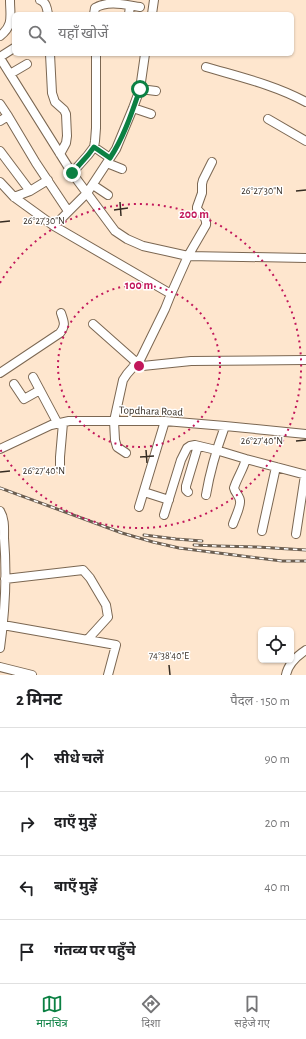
<!DOCTYPE html>
<html lang="hi">
<head>
<meta charset="utf-8">
<style>
	body { margin:0; font-family:"Alegreya Sans","Noto Sans Devanagari",sans-serif; background:#f2f2f2; color:#202124 }
	.controls { position:absolute; right:12px; bottom:12px; display:grid; overflow:hidden; border-radius:6px; box-shadow:0 1px 3px #0004 }
	.controls button { width:36px; height:36px; display:grid; place-items:center; padding:0; border:0; border-bottom:1px solid #e0e0e0; background:#fff; color:#202124; font:20px sans-serif }
	.stop { position:absolute; width:12px; height:12px; margin:-9px; border:3px solid #0b8043; border-radius:50%; background:#fff }
	.stop.end { background:#0b8043; border-color:#fff; box-shadow:0 1px 4px #0008 }
	.list { margin:0; padding:0; list-style:none }
	h2 { display:flex; justify-content:space-between; align-items:center; height:52px; margin:0; padding:0 16px; font-size:17px }
	h2 small { font-size:13px; font-weight:400; color:#757577 }
	.list li { display:grid; grid-template-columns:26px 1fr auto; gap:12px; align-items:center; box-sizing:border-box; height:64px; padding:0 16px; border-top:1px solid #e0e0e0 }
	.list b { display:block; font-size:15px; white-space:nowrap }
	.list em { font-size:13px; font-style:normal; color:#757577 }
	.icon { flex:none; width:22px; height:22px; fill:none; stroke:currentColor; stroke-width:2; stroke-linecap:round; stroke-linejoin:round }
	.map { position:relative; flex:none; width:306px; height:675px; overflow:hidden }
	.search { position:absolute; background:#fff; box-shadow:0 1px 3px #0004; left:12px; right:12px; top:12px; height:44px; display:flex; align-items:center; gap:10px; box-sizing:border-box; padding:0 14px; border-radius:6px; color:#757577; font-size:15px }
	.sheet { height:308px; background:#fff }
	nav { display:flex; justify-content:space-around; align-items:center; box-sizing:border-box; height:56px; border-top:1px solid #e0e0e0; background:#fff; font-size:11px; color:#757577 }
	nav a { display:grid; justify-items:center; gap:2px }
	nav .on { color:#0b8043 }
	.map>svg:first-child { display:block }
	.lines { fill:none; stroke-linecap:round; stroke-linejoin:round }
	.minor-casing { stroke:#7b6752; stroke-width:10 }
	.minor { stroke:#fff; stroke-width:8 }
	.rail-casing { stroke:#6b5e51; stroke-width:3 }
	.rail { stroke:#fff; stroke-width:1.5; stroke-dasharray:4.5; stroke-linecap:butt }
	.route { stroke:#0b8043; stroke-width:5 }
	.ticks { fill:none; stroke:#352c23; stroke-width:1.5 }
	.ring { fill:none; stroke:#c2185b; stroke-width:2; stroke-dasharray:2 4 }
	.labels { text-anchor:middle; dominant-baseline:central; stroke-width:3; stroke-linejoin:round; paint-order:stroke }
	.street-label { font-size:11px; fill:#352c23; stroke:#fff }
	.ticks-label { font-size:10px; text-anchor:middle; fill:#352c23; stroke:#fff; stroke-width:3; stroke-linejoin:round; paint-order:stroke }
	.centre { fill:#c2185b; stroke:#fff; stroke-width:2 }
	.ring-label { font-size:12px; text-anchor:middle; font-weight:bold; fill:#c2185b; stroke:#fff; stroke-width:3; stroke-linejoin:round; paint-order:stroke }
</style>
</head>
<body>
<div class="map">
<svg width="306" height="675" viewBox="0 0 306 675">
	<rect width="100%" height="100%" fill="#fee6ce"/>
	<g class="lines">
		<g class="minor-casing">
			<path id="minor" d="M40,0c6,2 7,8 8,14
				M94,14l1,-6c13,-8 31,-3 45,-1
				M129,14l1,-8
				M152,14l2,-14
				M0,36c14,-11 10,-20 10,-36
				M50,54l2,39 3,9 9,8 2,4 1,22 -1,7 -6,11
				M0,57l14,-9
				M0,58l72,115 43,58 12,8 16,7 45,10 118,2
				M206,67c34,10 69,18 100,35
				M10,74l17,-10
				M140,89l16,2
				M0,104l8,12 28,47 32,48
				M133,108l18,6
				M268,119l38,22
				M0,121l8,-5
				M94,147l16,11
				M0,151l30,40
				M107,163l15,6
				M72,173l16,-18 6,-8 1,-6 1,-13v-74
				M0,182l14,15 40,29 117,68
				M93,185l15,10
				M14,197l16,-6 18,-11
				M54,226l33,-33 29,-44 17,-41 7,-19 5,-35
				M93,324l44,39
				M133,367l58,-6 115,-1
				M0,373l60,-40c6,-8 4,-11 1,-20
				M33,377l25,47
				M14,384l10,15 16,-9
				M0,449l51,-24 18,-4h96l60,5 81,8
				M126,453l-9,-6 -2,-7 -1,-19 9,-41 4,-6 14,-16 24,-49 6,-15 17,-38 18,-31c1,-8 -5,-11 -9,-16v-2l5,-14v-9l1,-4 9,-18
				M60,469v-12l3,-34
				M144,492l25,8
				M188,492l-2,-2v-4l12,-40
				M206,495c4,-24 11,-47 19,-69
				M139,507l26,-86
				M0,511c5,8 4,18 4,27 3,36 1,74 -4,110
				M164,515l17,-55 6,-12 3,-2 5,-1 21,5 30,9 60,16
				M233,524c2,-6 8,-18 7,-23 0,-5 -5,-8 -6,-13 3,-10 9,-18 12,-29
				M262,531l14,-64
				M296,534l9,-59
				M5,579l78,-9 7,8 16,27 2,12 -20,22
				M3,625l113,20 -8,30
				M0,667l32,8
				M286,675c2,-11 11,-19 20,-25"/>
		</g>
		<use href="#minor" class="minor"/>
		<g class="rail-casing">
			<path id="rail" d="M0,488l122,45 31,9 26,6 71,9 32,4h24
				M144,535l32,4 26,2
				M194,545l24,1 39,1 49,3"/>
		</g>
		<use href="#rail" class="rail"/>
	</g>
	<g class="lines">
		<path class="route" d="M72,173l16,-18 6,-8 16,11c14,-21 22,-46 30,-69"/>
	</g>
	<path class="ticks" d="M296,191l10,-1M120,202l1,14M114,210l14,-2M0,222l10,-1M296,441l10,-1M146,450l1,13M140,457l14,-1M0,472l10,-1M169,665l1,10"/>
	<g class="ring">
		<circle cx="139" cy="366" r="81"/>
		<path d="M0 283A162 162 0 1 1 0 449"/>
	</g>
	<g class="labels">
		<g class="street-label">
			<text transform="translate(151 411) rotate(2)">Topdhara Road</text>
		</g>
	</g>
	<g class="ticks-label">
		<text x="262" y="194">26°27'30"N</text>
		<text x="44" y="224">26°27'30"N</text>
		<text x="262" y="444">26°27'40"N</text>
		<text x="44" y="474">26°27'40"N</text>
		<text x="169" y="659">74°38'40"E</text>
	</g>
	<circle cx="139" cy="366" r="6" class="centre"/>
	<g class="ring-label">
		<text x="194" y="218">200 m</text>
		<text x="139" y="289">100 m</text>
	</g>
</svg>
<div class="controls">
<button><svg class="icon" aria-label="locate" viewBox="0 0 24 24"><circle cx="12" cy="12" r="6"/><path d="M12 2v4M12 18v4M2 12h4M18 12h4"/></svg></button>
</div>
<div class="stop" style="left:140px;top:89px"></div>
<div class="stop end" style="left:72px;top:173px"></div>
<div class="search"><svg class="icon" aria-label="search" viewBox="0 0 24 24"><circle cx="10" cy="10" r="6"/><path d="M15 15l6 6"/></svg>यहाँ खोजें</div>
</div>
<section class="sheet">
<h2>2 मिनट<small>पैदल · 150 m</small></h2>
<ul class="list">
<li><svg class="icon" aria-label="ahead" viewBox="0 0 24 24"><path d="M12 20V5M6 11l6-6 6 6"/></svg><div><b>सीधे चलें</b></div><em>90 m</em></li>
<li><svg class="icon" aria-label="right" viewBox="0 0 24 24"><path d="M7 20v-9h11M14 6l5 5-5 5"/></svg><div><b>दाएँ मुड़ें</b></div><em>20 m</em></li>
<li><svg class="icon" aria-label="left" viewBox="0 0 24 24"><path d="M17 20v-9H6M10 6l-5 5 5 5"/></svg><div><b>बाएँ मुड़ें</b></div><em>40 m</em></li>
<li><svg class="icon" aria-label="arrive" viewBox="0 0 24 24"><path d="M6 21V4h12l-3 4 3 4H6"/></svg><div><b>गंतव्य पर पहुँचे</b></div></li>
</ul>
</section>
<nav>
<a class="on"><svg class="icon" aria-label="map" viewBox="0 0 24 24"><path d="M3 6l6-2 6 2 6-2v14l-6 2-6-2-6 2zM9 4v14M15 6v14"/></svg>मानचित्र</a>
<a><svg class="icon" aria-label="directions" viewBox="0 0 24 24"><path d="M12 3l9 9-9 9-9-9zM9 14v-3h6M13 9l2 2-2 2"/></svg>दिशा</a>
<a><svg class="icon" aria-label="saved" viewBox="0 0 24 24"><path d="M7 4h10v16l-5-4-5 4z"/></svg>सहेजे गए</a>
</nav>
</body>
</html>
